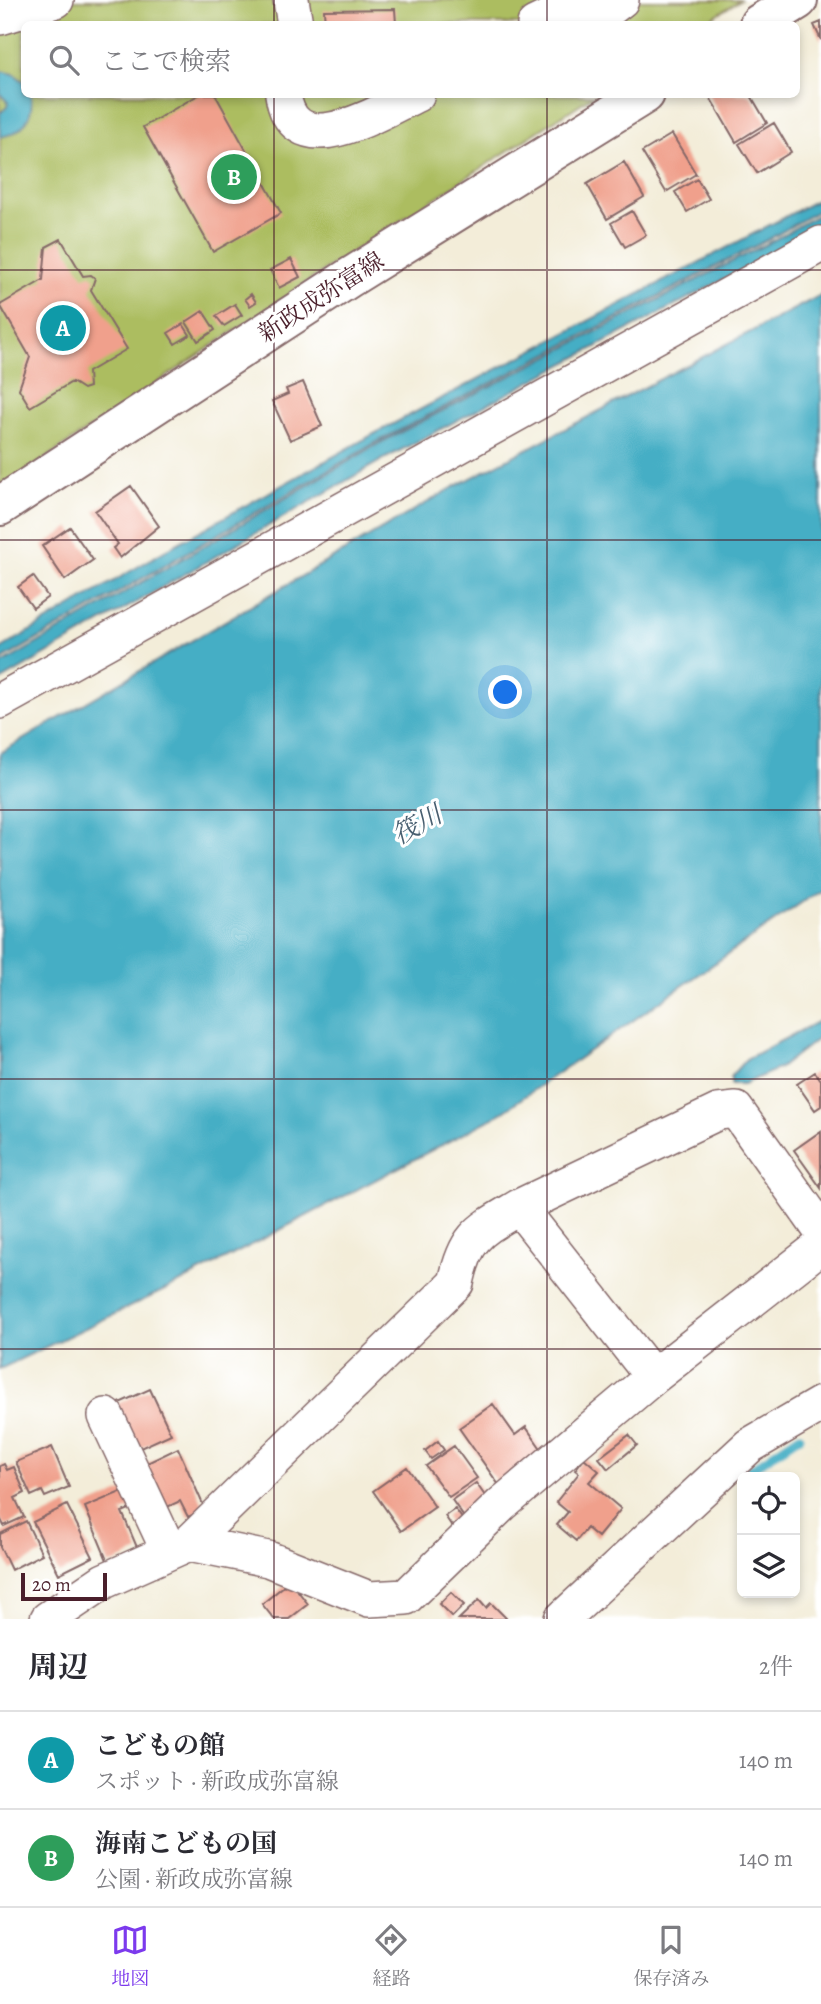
<!DOCTYPE html>
<html lang="ja">
<head>
<meta charset="utf-8">
<style>
	body { margin:0; font-family:Alegreya,"Noto Serif JP",serif; background:#f2f2f3; color:#2b2b33 }
	.controls { position:absolute; right:21px; bottom:21px; display:grid; overflow:hidden; border-radius:10px; box-shadow:0 4px 10px #0003 }
	.controls button { width:63px; height:63px; display:grid; place-items:center; padding:0; border:0; border-bottom:2px solid #e1e1e2; background:#fff; color:#2b2b33; font:35px sans-serif }
	.scale { position:absolute; left:21px; bottom:18px; width:86px; box-sizing:border-box; padding-left:7px; border:4px solid #4a1f2b; border-top:0; font-size:19px; line-height:24px; white-space:nowrap; color:#4a1f2b; -webkit-text-stroke:5px #fff; paint-order:stroke }
	.you { position:absolute; left:506px; top:693px; width:24px; height:24px; margin:-18px; border:5px solid #fff; border-radius:50%; background:#1a73e8; box-shadow:0 0 0 10px #1a73e833 }
	.badge { display:grid; place-items:center; width:46px; height:46px; border-radius:50%; background:#7c3aed; color:#fff; font-size:23px; font-weight:700 }
	.pin { position:absolute; translate:-50% -50%; border:4px solid #fff; box-shadow:0 2px 7px #0006 }
	.list { margin:0; padding:0; list-style:none }
	h2 { display:flex; justify-content:space-between; align-items:center; height:91px; margin:0; padding:0 28px; font-size:30px }
	h2 small { font-size:23px; font-weight:400; color:#7c7c81 }
	.list li { display:grid; grid-template-columns:46px 1fr auto; gap:21px; align-items:center; box-sizing:border-box; height:98px; padding:0 28px; border-top:2px solid #e1e1e2 }
	.list b { display:block; font-size:26px; white-space:nowrap }
	.list p { margin:0; font-size:23px; white-space:nowrap; color:#7c7c81 }
	.list em { font-size:23px; font-style:normal; color:#7c7c81 }
	.icon { flex:none; width:38px; height:38px; fill:none; stroke:currentColor; stroke-width:2; stroke-linecap:round; stroke-linejoin:round }
	.map { position:relative; flex:none; width:821px; height:1619px; overflow:hidden }
	.search { position:absolute; background:#fff; box-shadow:0 4px 10px #0003; left:21px; right:21px; top:21px; height:77px; display:flex; align-items:center; gap:18px; box-sizing:border-box; padding:0 24px; border-radius:10px; color:#7c7c81; font-size:26px }
	.sheet { height:287px; background:#fff }
	nav { display:flex; justify-content:space-around; align-items:center; box-sizing:border-box; height:98px; border-top:2px solid #e1e1e2; background:#fff; font-size:19px; color:#7c7c81 }
	nav a { display:grid; justify-items:center; gap:4px }
	nav .on { color:#7c3aed }
	.map>svg:first-child { display:block }
	.park { fill:#acbd60; stroke:#7b6e46; stroke-width:2 }
	.water { fill:#45aec5; stroke:#486678; stroke-width:2 }
	.lines { fill:none; stroke-linecap:round; stroke-linejoin:round }
	.stream { stroke:#45aec5; stroke-width:9 }
	.building { fill:#f0a08c }
	.minor-casing { stroke:#856768; stroke-width:38 }
	.major-casing { stroke:#856768; stroke-width:42 }
	.minor { stroke:#fff; stroke-width:35 }
	.major { stroke:#fff; stroke-width:38 }
	.grid { fill:none; stroke:#4a1f2b; stroke-width:2; stroke-opacity:0.55 }
	.labels { text-anchor:middle; dominant-baseline:central; stroke-width:6; stroke-linejoin:round; paint-order:stroke }
	.street-label { font-size:24px; fill:#4a1f2b; stroke:#fff }
	.water-label { font-size:26px; font-style:italic; fill:#485f70; stroke:#fff }
</style>
</head>
<body>
<div class="map">
<svg width="821" height="1619" viewBox="0 0 821 1619">
	<rect width="100%" height="100%" fill="#fff"/>
	<filter id="ink" filterUnits="userSpaceOnUse"><feTurbulence type="fractalNoise" baseFrequency=".0143" numOctaves="2"/><feDisplacementMap in="SourceGraphic" scale="14" xChannelSelector="R" yChannelSelector="G"/><feConvolveMatrix kernelMatrix="1 2 1 2 8 2 1 2 1" color-interpolation-filters="sRGB"/></filter>
	<filter id="wash" filterUnits="userSpaceOnUse"><feTurbulence type="fractalNoise" baseFrequency=".00686" numOctaves="4" result="noise"/><feDisplacementMap in="SourceGraphic" scale="28" xChannelSelector="R" yChannelSelector="G"/><feGaussianBlur stdDeviation="1.57" result="paint"/><feColorMatrix in="noise" values="0 0 0 0 0 0 0 0 0 0 0 0 0 0 0 0 0 1.4 0 .05"/><feComposite in="paint" operator="in"/></filter>
	<g filter="url(#wash)">
		<rect width="100%" height="100%" fill="#f3edd9"/>
		<path class="park" d="M0,0h740l-38,24h-678v70l570,1 -253,164 -341,230z"/>
		<path class="water" d="M1,71l13,3 10,8v12l7,1c3,23 -8,38 -31,42v-24l7,-6 1,-5 -8,-8z
			M821,198v11l-50,29 -392,203 -379,220v-12l171,-102 203,-113z
			M821,213v15l-437,231 -384,222v-16l380,-222 392,-202z
			M821,295v594l-326,228 -320,168 -175,84v-616l452,-265z
			M821,1020v16l-41,32 -36,16h-13v-8l15,-17z"/>
		<g class="lines">
			<path class="stream" d="M745,1473l55,-37"/>
		</g>
		<g id="blocks">
			<path class="building" d="M395,9l1,15h-71l-1,-14z
				M821,22v18l-7,-15z
				M200,94h15l66,119 -68,39 -70,-125z
				M708,94h42l17,29 -31,19z
				M774,123l17,29 -34,21 -18,-29z
				M672,134l24,40 -30,18 -24,-40z
				M624,162l20,35 -37,22 -20,-35z
				M697,179l12,20 -22,13 -12,-20z
				M632,211l14,24 -21,12 -14,-24z
				M61,239l22,37 8,-1 4,3 -4,12 36,59 -39,23 1,15 -6,2 -11,-7 -42,25 -11,-18 11,-32 -30,-52 43,-25 3,-33z
				M291,259l9,18 -21,11 -9,-18z
				M251,294l5,8 -6,4 -5,-7z
				M235,304l7,11 -18,11 -8,-10z
				M203,311l12,19 -17,11 -12,-19z
				M183,324l7,11 -15,9 -7,-11z
				M303,382l19,44 -32,14 -18,-39 16,-7 -2,-5z
				M131,486l28,40 -39,32 -7,-10 5,-4 -23,-33z
				M70,527l23,33 -28,20 -23,-34z
				M33,576l15,21 -15,11 -15,-21z
				M815,1072l6,8v26l-6,4 -18,-26z
				M821,1131v57l-27,-38z
				M150,1389l21,45 -35,16 -21,-45z
				M493,1404l22,31 11,-8 18,26 -45,32 -40,-57z
				M629,1435l8,10 -29,24 -9,-11z
				M438,1441l6,9 -13,9 -6,-8z
				M454,1446l23,32 -28,19 -23,-31z
				M52,1447l17,40 -24,10 -3,-6 -11,5 -15,-34z
				M178,1448l27,61 -17,8 -8,-16 -15,7 -20,-44z
				M584,1458l15,13 -10,11 32,27 -23,28 -11,-9 -11,13 -19,-16 11,-13 -12,-10 23,-29 -4,-3z
				M4,1464l3,6 7,-3 11,26 -10,5 9,19 -20,9 -4,-8v-52z
				M407,1467l28,40 -34,24 -28,-40z
				M476,1483l16,23 -24,17 -16,-23z
				M130,1488l7,18 -15,6 17,40 -30,13 -24,-58z
				M67,1505l26,52 -34,17 -26,-52z
				M455,1509l11,15 -11,7 -10,-15z
				M26,1521l16,33 -31,16 -11,-23v-13z
				M290,1581l18,23 -19,15h-15l-12,-15z
				M451,1592l13,13 -12,12 -13,-13z
				M479,1600l7,8 5,-5 16,16h-48z"/>
		</g>
	</g>
	<g filter="url(#ink)">
		<use href="#blocks" fill-opacity="0" stroke="#856768" stroke-width="2"/>
		<g class="lines">
			<g class="minor-casing">
				<path id="minor" d="M291,0l4,24
					M0,17l56,-17
					M535,24l50,-24
					M576,24l32,-14 13,-10
					M283,94c10,74 97,17 134,0
					M0,701l821,-457
					M519,1207l134,170
					M106,1416l63,135
					M189,1543l79,16 101,40 37,-2 96,-93 151,-127 168,-131
					M48,1619l56,-38 85,-38 267,-260c10,-48 23,-52 63,-76l199,-95 18,-2 85,120
					M562,1619l187,-173 72,-42"/>
			</g>
			<g class="major-casing">
				<path id="major" d="M759,24l39,-24
					M0,506l349,-228 296,-184"/>
			</g>
			<use href="#minor" class="minor"/>
			<use href="#major" class="major"/>
		</g>
	</g>
	<path class="grid" d="M274,0v24M547,0v24M274,94v1525M547,94v1525M0,270h821M0,540h821M0,810h821M0,1079h821M0,1349h821"/>
	<g class="labels">
		<g class="street-label">
			<text transform="translate(321 297) rotate(-33)">新政成弥富線</text>
		</g>
		<g class="water-label">
			<text transform="translate(417 825) rotate(-29)">筏川</text>
		</g>
	</g>
</svg>
<div class="controls">
<button><svg class="icon" aria-label="locate" viewBox="0 0 24 24"><circle cx="12" cy="12" r="6"/><path d="M12 2v4M12 18v4M2 12h4M18 12h4"/></svg></button>
<button><svg class="icon" aria-label="layers" viewBox="0 0 24 24"><path d="M12 4l9 5-9 5-9-5zM3 14l9 5 9-5"/></svg></button>
</div>
<div class="scale">20 m</div>
<div class="you"></div>
<div class="pin badge" style="left:63px;top:328px;background:#0f9aa8">A</div>
<div class="pin badge" style="left:234px;top:177px;background:#2e9e5b">B</div>
<div class="search"><svg class="icon" aria-label="search" viewBox="0 0 24 24"><circle cx="10" cy="10" r="6"/><path d="M15 15l6 6"/></svg>ここで検索</div>
</div>
<section class="sheet">
<h2>周辺<small>2件</small></h2>
<ul class="list">
<li><span class="badge" style="background:#0f9aa8">A</span><div><b>こどもの館</b><p>スポット · 新政成弥富線</p></div><em>140 m</em></li>
<li><span class="badge" style="background:#2e9e5b">B</span><div><b>海南こどもの国</b><p>公園 · 新政成弥富線</p></div><em>140 m</em></li>
</ul>
</section>
<nav>
<a class="on"><svg class="icon" aria-label="map" viewBox="0 0 24 24"><path d="M3 6l6-2 6 2 6-2v14l-6 2-6-2-6 2zM9 4v14M15 6v14"/></svg>地図</a>
<a><svg class="icon" aria-label="directions" viewBox="0 0 24 24"><path d="M12 3l9 9-9 9-9-9zM9 14v-3h6M13 9l2 2-2 2"/></svg>経路</a>
<a><svg class="icon" aria-label="saved" viewBox="0 0 24 24"><path d="M7 4h10v16l-5-4-5 4z"/></svg>保存済み</a>
</nav>
</body>
</html>
